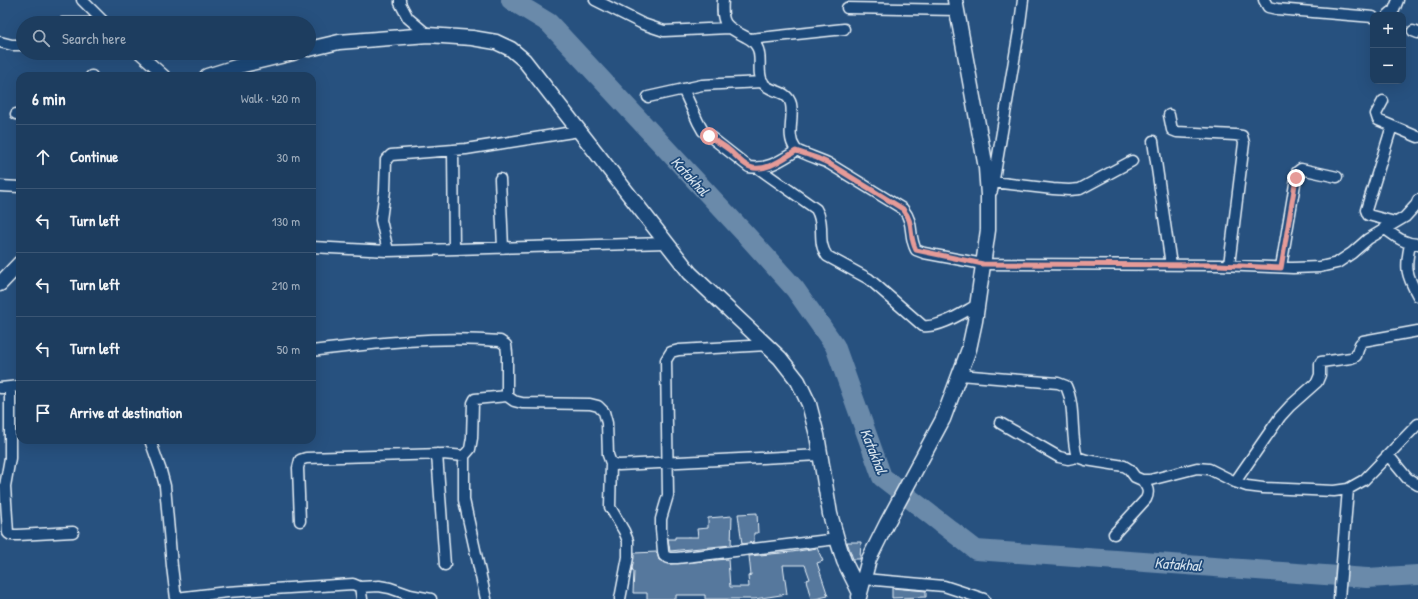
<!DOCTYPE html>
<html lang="en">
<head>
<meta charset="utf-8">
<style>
	body { margin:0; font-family:"Patrick Hand",sans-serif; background:#254465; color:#f1f3f6 }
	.controls { position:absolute; right:12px; top:12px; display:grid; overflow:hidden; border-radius:8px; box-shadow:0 4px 16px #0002 }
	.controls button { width:36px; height:36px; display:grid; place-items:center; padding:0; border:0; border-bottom:1px solid #3b5674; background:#1d3d5f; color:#f1f3f6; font:20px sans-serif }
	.stop { position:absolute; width:12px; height:12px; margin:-9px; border:3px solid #e69b98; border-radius:50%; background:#fff }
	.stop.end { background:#e69b98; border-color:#fff; box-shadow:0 1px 4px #0008 }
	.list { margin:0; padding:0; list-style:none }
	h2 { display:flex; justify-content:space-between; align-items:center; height:52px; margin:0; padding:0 16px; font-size:17px }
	h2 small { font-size:13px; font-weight:400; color:#a0aebd }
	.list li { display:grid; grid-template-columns:26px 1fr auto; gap:12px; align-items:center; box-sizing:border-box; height:64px; padding:0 16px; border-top:1px solid #3b5674 }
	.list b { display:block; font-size:15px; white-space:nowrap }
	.list em { font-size:13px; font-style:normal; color:#a0aebd }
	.icon { flex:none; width:22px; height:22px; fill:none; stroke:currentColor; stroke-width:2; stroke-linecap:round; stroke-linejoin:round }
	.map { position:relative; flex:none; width:1418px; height:599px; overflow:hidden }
	.search { position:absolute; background:#1d3d5f; box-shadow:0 4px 16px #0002; left:16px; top:16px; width:300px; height:44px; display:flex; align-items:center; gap:10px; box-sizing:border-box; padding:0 14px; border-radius:22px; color:#a0aebd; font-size:15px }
	.panel { position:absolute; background:#1d3d5f; box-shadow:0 4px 16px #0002; left:16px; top:72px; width:300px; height:372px; border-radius:12px }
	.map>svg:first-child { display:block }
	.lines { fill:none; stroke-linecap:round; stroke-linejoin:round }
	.river { stroke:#6b8aaa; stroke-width:20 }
	.building { fill:#57789d; stroke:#e8f1f8 }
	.street-casing { stroke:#e8f1f8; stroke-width:13 }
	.secondary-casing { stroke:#e8f1f8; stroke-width:17 }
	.street { stroke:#1f4a7a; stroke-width:10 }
	.secondary { stroke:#1f4a7a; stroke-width:14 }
	.route { stroke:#e69b98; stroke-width:5 }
	.labels { text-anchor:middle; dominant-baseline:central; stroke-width:3.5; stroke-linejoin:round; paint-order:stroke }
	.water-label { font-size:15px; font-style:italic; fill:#d5e2ec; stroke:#1f4a7a }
</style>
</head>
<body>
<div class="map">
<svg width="1418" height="599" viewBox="0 0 1418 599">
	<rect width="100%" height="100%" fill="#27517f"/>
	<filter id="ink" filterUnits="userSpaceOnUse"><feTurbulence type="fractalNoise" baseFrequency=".025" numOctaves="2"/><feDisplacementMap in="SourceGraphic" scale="8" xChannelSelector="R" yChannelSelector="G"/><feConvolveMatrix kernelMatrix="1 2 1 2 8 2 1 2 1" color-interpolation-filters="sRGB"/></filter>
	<g filter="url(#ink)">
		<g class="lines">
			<path class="river" d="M511,0l38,23 200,215 46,51 40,57 47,131 94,73 391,28 51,-3"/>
		</g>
		<path class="building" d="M757,513l1,20h-4v9l-12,2 -4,-30z
			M732,516l-1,29 -61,6 -2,-12h7v-2h23l-1,-8 11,-1v-10z
			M847,542h14l-1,17h-7z
			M817,548l6,13 -6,2 11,33 -13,3h-4l-5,-19 4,-1 -5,-14h-22l4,29 -32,5h-50v-4h-29v4h-29v-6h-14l1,-22h-1l-1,-3 2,-15 23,-1 2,8 10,4 59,-5 2,28h19l-1,-11 3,-1 -2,-19 43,-4z
			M892,588l34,3v6l-34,1z"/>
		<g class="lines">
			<g class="street-casing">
				<path id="street" d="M82,0l23,23
					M400,0v3l8,15 20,17
					M595,0l48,24 21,7 65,-3
					M723,0c-2,24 2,26 23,37 4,2 9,6 11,10 6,10 -1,26 6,36 7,10 24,6 28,21 3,14 -5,32 4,44 2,4 27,12 33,15l75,46c12,15 5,26 13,41l8,3 59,11 236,1 74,3 27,-1 17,-4 15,-10 16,-14 37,-22 11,-12 2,-5
					M1264,0l4,7 9,2 96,8
					M847,8l110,2
					M1388,15l6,-5 4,-10
					M62,23h43
					M1413,31l5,2
					M750,39l94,-10
					M0,42l12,3h11
					M139,53l26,23
					M91,76h1
					M683,89l15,33 5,9 46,36c19,3 32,-7 47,-16
					M648,97l54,-12 18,-1 43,-2
					M1383,101l-7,13 2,6 40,17
					M16,114l4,1
					M1169,115l3,15 5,2 58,3 7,1 2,7 -15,122
					M1392,126l-26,84 2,5 27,7
					M1153,141l18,124
					M453,150l1,99
					M758,168l58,41c10,16 0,32 11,47l42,23 54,47c17,2 39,-13 54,-21
					M500,179l3,69
					M993,182l60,7 16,1 11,-1 52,-28
					M0,186l20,1
					M992,191l27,-160 4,-31
					M1384,228c11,8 20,16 34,16
					M1410,244c-5,25 -4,30 8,52
					M312,247l76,4 278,-8
					M388,251l-7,-31 4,-30 1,-30 5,-5 75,-6 113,-18
					M1281,267l16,-95 4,-3 36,8
					M767,345l-88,5 -8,2 -5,8 2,135 -7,24v10l2,22 1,5 5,2h8l160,-19
					M312,351c63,-8 125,-15 188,-10l6,4 1,8v43l7,5 8,2 68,1 8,2 6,6 3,11 1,32 3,8 8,2 201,-10
					M960,375l85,7 13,1 8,3c10,22 4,48 11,71l9,3 38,6 5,3 6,8 7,3h8l47,-12 12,1 26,13 12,4 16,2 71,3 14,-2 16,-9 54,-56
					M10,387v71l-5,28 3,47 3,2h7l55,-3
					M0,388l20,-2
					M1000,423l59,34 9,2 9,-2
					M150,440l11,31 4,15 7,80 4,33
					M437,454l8,111
					M1388,455l19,23 11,7
					M611,463l-1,44 14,24 4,10v16l-8,42
					M1235,482l45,-65 10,-11 27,-24 3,-7v-11l1,-2 30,-4 5,-2 4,-12 3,-3 55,-10
					M300,521l-2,-53 2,-8 6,-2 137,-4 21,2
					M1114,534l32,-35c4,-8 1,-12 -4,-19
					M864,579l80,7 40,13
					M360,587l19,-1 11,2 20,7 21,4
					M176,598l51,-6 126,-8 7,3 2,12
					M486,599l-22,-99v-44l6,-7 2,-11 1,-35 2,-4 32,-3
					M1339,599l9,-110"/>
			</g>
			<g class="secondary-casing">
				<path id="secondary" d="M309,49l30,-7 89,-7 44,3 24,4 15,7 13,11 166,213 90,85 18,23 11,23 8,31 13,79 7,25 7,22 16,32
					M207,76l32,-10 54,-13
					M0,284l20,-21
					M859,597l10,-38 18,-36 56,-104 26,-70 6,-28 13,-91v-35l-2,-27 -31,-168"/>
			</g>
			<use href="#street" class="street"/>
			<use href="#secondary" class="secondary"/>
		</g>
	</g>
	<g class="lines" filter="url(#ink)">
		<path class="route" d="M709,136c6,5 13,8 19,13 7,5 13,15 22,18 15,6 34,-9 46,-16l21,7 11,5 75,46c12,15 5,26 13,41l67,14 236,1 62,3 15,-90"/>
	</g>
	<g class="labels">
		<g class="water-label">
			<text transform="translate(690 176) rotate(47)">Katakhal</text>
			<text transform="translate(874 451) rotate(68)">Katakhal</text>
			<text transform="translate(1178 564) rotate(4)">Katakhal</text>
		</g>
	</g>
</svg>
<div class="controls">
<button>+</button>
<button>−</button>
</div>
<div class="stop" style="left:709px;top:136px"></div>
<div class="stop end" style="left:1296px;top:178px"></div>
<div class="search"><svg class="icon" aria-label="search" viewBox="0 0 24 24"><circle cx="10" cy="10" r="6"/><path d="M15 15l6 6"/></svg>Search here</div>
<section class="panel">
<h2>6 min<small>Walk · 420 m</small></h2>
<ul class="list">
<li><svg class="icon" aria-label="ahead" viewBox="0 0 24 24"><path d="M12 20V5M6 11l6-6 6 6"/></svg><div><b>Continue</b></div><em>30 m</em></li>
<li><svg class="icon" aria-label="left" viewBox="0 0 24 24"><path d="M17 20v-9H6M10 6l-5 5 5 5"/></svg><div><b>Turn left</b></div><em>130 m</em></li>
<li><svg class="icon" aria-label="left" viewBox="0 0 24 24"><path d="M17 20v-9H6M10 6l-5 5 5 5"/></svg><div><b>Turn left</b></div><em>210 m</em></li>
<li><svg class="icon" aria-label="left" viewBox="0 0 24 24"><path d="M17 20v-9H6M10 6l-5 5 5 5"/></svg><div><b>Turn left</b></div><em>50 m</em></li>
<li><svg class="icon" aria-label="arrive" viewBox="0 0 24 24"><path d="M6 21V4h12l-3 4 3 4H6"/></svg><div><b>Arrive at destination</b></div></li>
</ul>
</section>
</div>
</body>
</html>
